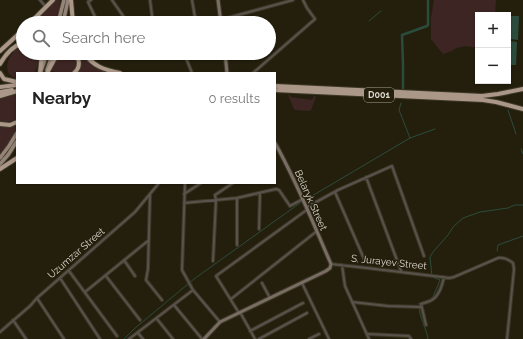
<!DOCTYPE html>
<html lang="en">
<head>
<meta charset="utf-8">
<style>
	body { margin:0; font-family:Raleway,sans-serif; background:#f6f6f6; color:#222 }
	.controls { position:absolute; right:12px; top:12px; display:grid; overflow:hidden; border-radius:0px; box-shadow:0 1px 3px #0004 }
	.controls button { width:36px; height:36px; display:grid; place-items:center; padding:0; border:0; border-bottom:1px solid #e0e0e0; background:#fff; color:#222; font:20px sans-serif }
	.list { margin:0; padding:0; list-style:none }
	h2 { display:flex; justify-content:space-between; align-items:center; height:52px; margin:0; padding:0 16px; font-size:17px }
	h2 small { font-size:13px; font-weight:400; color:#767676 }
	.icon { flex:none; width:22px; height:22px; fill:none; stroke:currentColor; stroke-width:2; stroke-linecap:round; stroke-linejoin:round }
	.map { position:relative; flex:none; width:523px; height:339px; overflow:hidden }
	.search { position:absolute; background:#fff; box-shadow:0 1px 3px #0004; left:16px; top:16px; width:260px; height:44px; display:flex; align-items:center; gap:10px; box-sizing:border-box; padding:0 14px; border-radius:22px; color:#767676; font-size:15px }
	.panel { position:absolute; background:#fff; box-shadow:0 1px 3px #0004; left:16px; top:72px; width:260px; height:112px; border-radius:0px }
	.map>svg:first-child { display:block }
	.green { fill:#3d2523 }
	.water { fill:#2b4c3c }
	.lines { fill:none; stroke-linecap:round; stroke-linejoin:round }
	.stream { stroke:#2b4c3c; stroke-width:1 }
	.canal { stroke:#2b4c3c; stroke-width:2.5 }
	.street-casing { stroke:#3e3928; stroke-width:4 }
	.secondary-casing { stroke:#3e3928; stroke-width:5 }
	.primary-casing { stroke:#3e3928; stroke-width:5.5 }
	.highway-casing { stroke:#3e3928; stroke-width:6 }
	.street { stroke:#59514b; stroke-width:2 }
	.secondary { stroke:#7a6e64; stroke-width:3 }
	.primary { stroke:#948377; stroke-width:3.5 }
	.highway { stroke:#ab9788; stroke-width:4 }
	.labels { text-anchor:middle; dominant-baseline:central; stroke-width:3; stroke-linejoin:round; paint-order:stroke }
	.shield { fill:#241f0d; stroke:#a5a194; stroke-width:1 }
	.shield-label { font-size:9px; font-weight:bold; fill:#dcd9ce }
	.street-label { font-size:10px; fill:#dcd9ce; stroke:#241f0d }
</style>
</head>
<body>
<div class="map">
<svg width="523" height="339" viewBox="0 0 523 339">
	<rect width="100%" height="100%" fill="#241f0d"/>
	<path class="green" d="M55,0h5l-1,9 -5,14h-22z
		M434,0h62l-1,15h-17v33l-12,-2 -10,2 -4,3 -9,3 -12,-15v-21z
		M23,45v8h17l-1,7 -4,12 -18,1v5c-17,-3 -10,-26 6,-33z
		M61,53c12,0 13,-1 17,10 -6,13 -12,10 -24,10v-2h-3l3,-8z
		M78,53h4c8,11 16,16 30,20h-35c6,-6 5,-13 1,-20z
		M17,94v24c-6,4 -10,6 -17,3v-23z
		M288,95h2l1,2 21,3 2,-4 2,1 -5,13 -2,1 -14,-1 -1,-1z
		M17,125c0,9 -12,22 -17,30v-29l9,1z"/>
	<path class="water" d="M511,16h8l-1,24 -8,-1z
		M510,41l7,1 -1,23h-8z"/>
	<g class="lines">
		<path class="stream" d="M369,21l12,-10
			M401,103l-2,7 11,28
			M508,110l8,24
			M521,149l2,5
			M497,251l1,-6 25,-9
			M426,302l7,-5 7,-17 -8,-3 -2,-20 3,-5 15,-17 5,-8 10,-9 17,-6 28,-4 7,-3h8
			M421,303h-2l1,11 7,20 1,5
			M124,339l10,-10 60,-50 106,-76 110,-65 25,-9"/>
		<path class="canal" d="M403,88v-23l-1,-30 25,-9 1,-1v-25"/>
		<g class="street-casing">
			<path id="street" d="M40,0l6,7
				M91,0l-3,2 10,21
				M112,0l16,23
				M150,0l3,23
				M192,0l4,23
				M205,23l15,-3 73,-20
				M184,53l8,20
				M89,58l6,-5
				M253,73l62,-54 -8,-11 -4,-8
				M366,177l35,94
				M185,183l-3,87 11,20 27,32
				M335,192l30,69
				M184,194l17,-11
				M150,195l-2,74 -2,11 16,20
				M184,203l53,-5 39,-9 3,1 11,16 13,-7
				M307,207l31,-17 54,-24 32,90
				M259,229l1,-36
				M237,245v-47
				M124,260l11,16
				M213,261l3,-61 -1,-5 18,-12
				M331,264l36,4 83,10 4,-1 44,-19c6,-1 10,1 15,5l1,6 -7,70
				M342,265l3,21 24,53
				M69,271l48,65
				M106,276l34,44
				M60,278l40,61
				M262,283l8,15
				M302,283l27,56
				M85,292l64,-52
				M37,298l27,41
				M231,299l86,-68
				M352,302l36,4 33,1
				M174,305l28,34
				M157,319l16,20
				M13,320l13,19
				M426,325l-5,-21c3,-1 6,-2 9,-3 9,-4 12,-15 14,-24
				M250,331l53,-28
				M0,332l30,-26 7,-8 98,-86 24,-29
				M138,333l5,6
				M368,334l41,2 2,3
				M129,339l64,-49
				M255,339l-14,-25 -2,-1 -23,-37 92,-67
				M259,339l48,-26
				M309,339l10,-5"/>
		</g>
		<g class="secondary-casing">
			<path id="secondary" d="M218,0l3,23
				M225,53l2,20
				M204,339l16,-17 106,-51 4,-3 1,-4c-18,-41 -34,-82 -56,-121"/>
		</g>
		<g class="primary-casing">
			<path id="primary" d="M58,23l6,-23
				M63,23l5,-23
				M47,70l6,-17
				M41,71l6,-18
				M0,158l9,-12 8,-13
				M0,164l8,-9 9,-14"/>
		</g>
		<g class="highway-casing">
			<path id="highway" d="M71,0l2,23
				M30,23l23,-23
				M0,51l23,-21
				M84,53c9,13 20,17 36,20
				M0,64c5,-9 13,-18 23,-21
				M0,73l4,6 13,3
				M40,73l2,-20
				M47,73l7,-13 5,-7
				M74,73c7,-6 6,-14 0,-20
				M275,86l207,10 16,-2 25,-5
				M0,87l17,-2
				M275,90l208,10 13,2 27,7
				M0,92l12,-2
				M0,96l17,-5
				M0,124l10,1 7,-3
				M0,169l17,-11"/>
		</g>
		<use href="#street" class="street"/>
		<use href="#secondary" class="secondary"/>
		<use href="#primary" class="primary"/>
		<use href="#highway" class="highway"/>
	</g>
	<g class="labels">
		<rect class="shield" x="364" y="88" width="30" height="14" rx="3"/>
		<g class="shield-label">
			<text x="379" y="95">D001</text>
		</g>
		<g class="street-label">
			<text transform="translate(311 200) rotate(66)">Belaryk Street</text>
			<text transform="translate(76 253) rotate(-41)">Uzumzar Street</text>
			<text transform="translate(389 262) rotate(6)">S. Jurayev Street</text>
		</g>
	</g>
</svg>
<div class="controls">
<button>+</button>
<button>−</button>
</div>
<div class="search"><svg class="icon" aria-label="search" viewBox="0 0 24 24"><circle cx="10" cy="10" r="6"/><path d="M15 15l6 6"/></svg>Search here</div>
<section class="panel">
<h2>Nearby<small>0 results</small></h2>
<ul class="list">
</ul>
</section>
</div>
</body>
</html>
